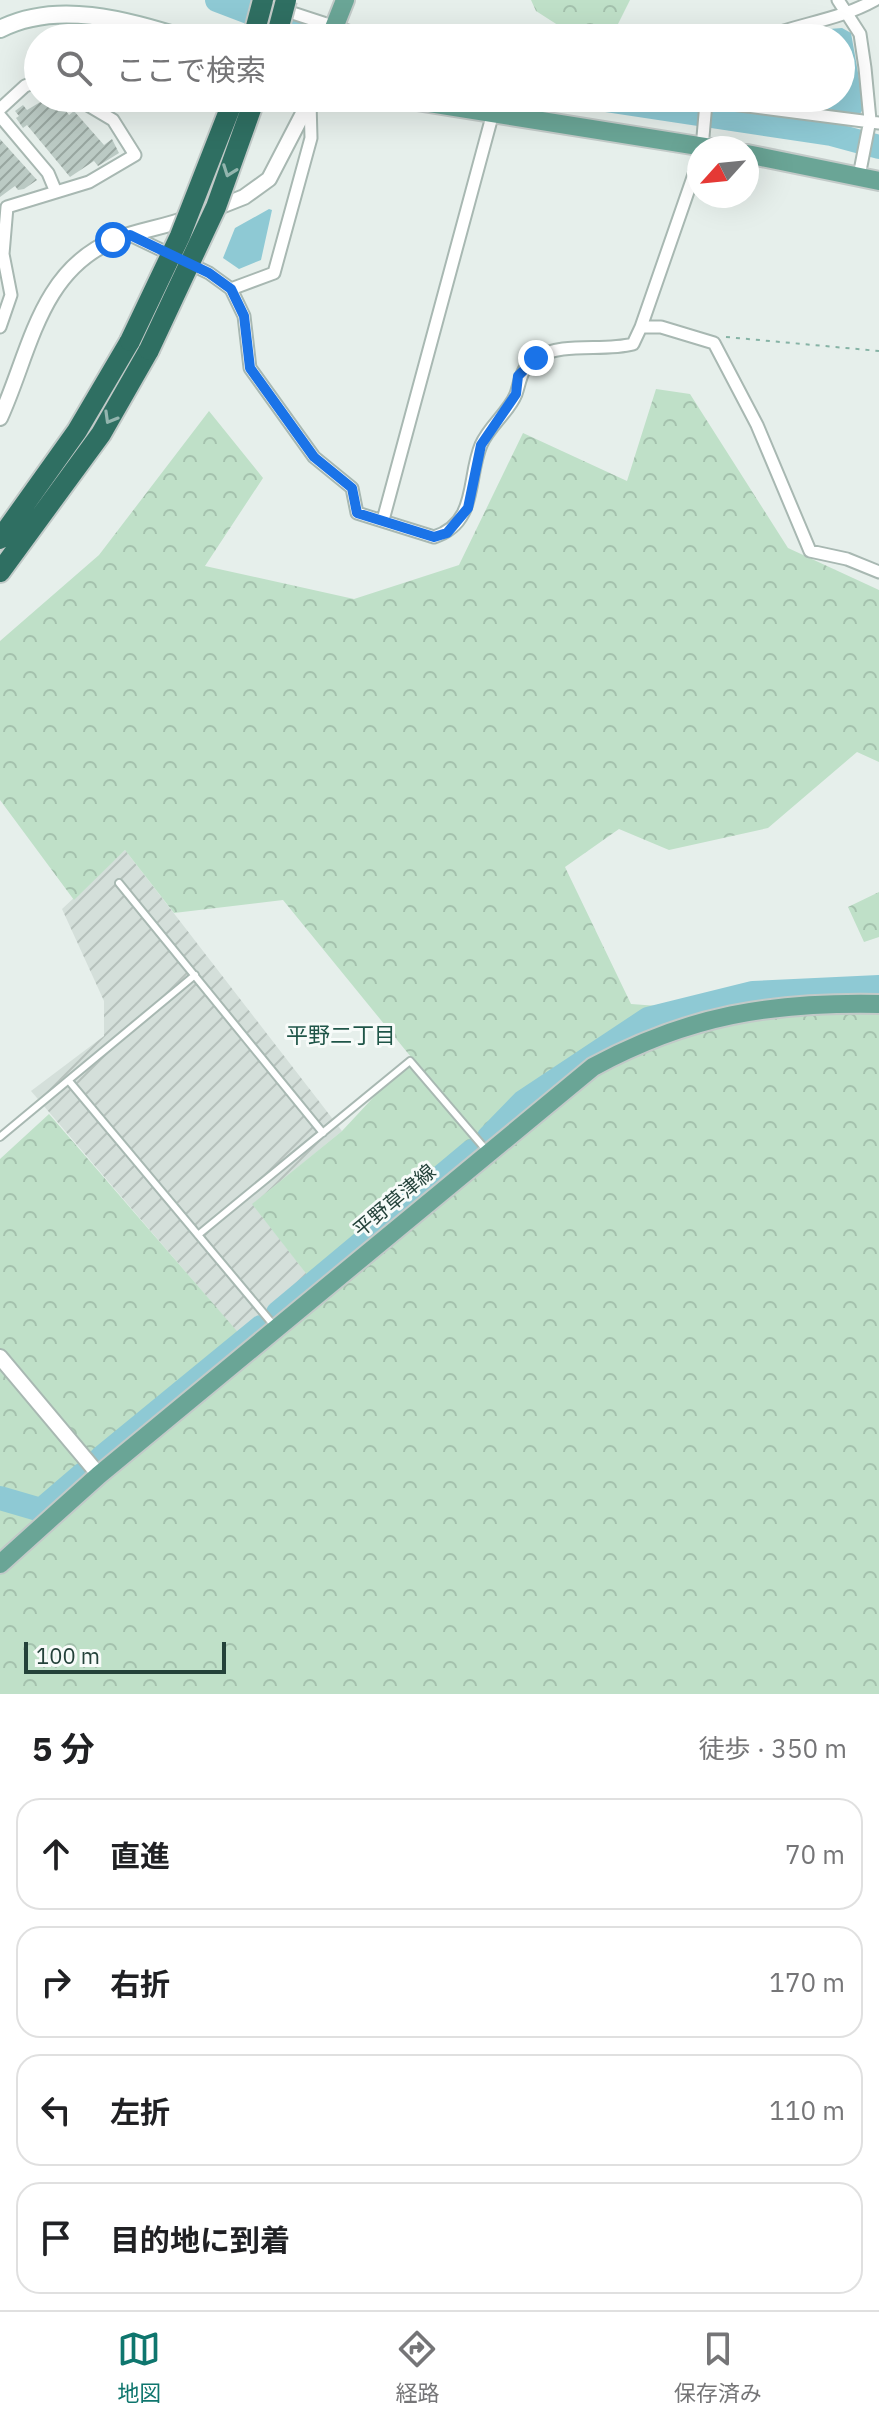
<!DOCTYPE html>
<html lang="ja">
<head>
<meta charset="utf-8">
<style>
	body { margin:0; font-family:"IBM Plex Sans","Noto Sans JP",sans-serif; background:#f2f2f2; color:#202124 }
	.compass { position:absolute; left:687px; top:136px; width:72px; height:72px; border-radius:50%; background:#fff; box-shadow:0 8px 32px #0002; rotate:243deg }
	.scale { position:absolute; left:24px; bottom:20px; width:202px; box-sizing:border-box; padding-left:8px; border:4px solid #24423a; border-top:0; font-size:22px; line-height:28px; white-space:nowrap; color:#24423a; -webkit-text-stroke:6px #f7fbf9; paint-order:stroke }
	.stop { position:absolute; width:24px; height:24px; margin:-18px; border:6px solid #1a73e8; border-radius:50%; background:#fff }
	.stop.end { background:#1a73e8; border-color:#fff; box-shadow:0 2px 8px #0008 }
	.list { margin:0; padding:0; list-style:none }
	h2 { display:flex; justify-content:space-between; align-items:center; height:104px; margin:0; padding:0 32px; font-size:34px }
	h2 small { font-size:26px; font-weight:400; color:#757577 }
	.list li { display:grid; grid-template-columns:52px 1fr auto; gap:24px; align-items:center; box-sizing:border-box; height:112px; margin:0 16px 16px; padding:0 16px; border:2px solid #e0e0e0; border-radius:24px }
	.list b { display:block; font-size:30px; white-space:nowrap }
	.list em { font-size:26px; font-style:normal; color:#757577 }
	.icon { flex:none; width:44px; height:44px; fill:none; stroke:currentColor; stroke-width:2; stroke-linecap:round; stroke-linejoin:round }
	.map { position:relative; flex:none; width:879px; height:1694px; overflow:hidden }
	.search { position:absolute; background:#fff; box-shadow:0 8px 32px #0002; left:24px; right:24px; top:24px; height:88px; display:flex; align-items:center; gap:20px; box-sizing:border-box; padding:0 28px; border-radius:44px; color:#757577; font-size:30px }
	.sheet { height:616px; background:#fff }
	nav { display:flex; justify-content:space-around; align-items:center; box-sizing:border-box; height:112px; border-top:2px solid #e0e0e0; background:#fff; font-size:22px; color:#757577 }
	nav a { display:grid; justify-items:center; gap:4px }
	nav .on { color:#0f766e }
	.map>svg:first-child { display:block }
	.industrial { fill:url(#industrial-furrows) }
	.forest { fill:url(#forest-crowns) }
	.water { fill:#8ec9d4 }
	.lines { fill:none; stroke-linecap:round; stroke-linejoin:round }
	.river { stroke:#8ec9d4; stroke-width:24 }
	.building { fill:url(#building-hatch) }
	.service-casing { stroke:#a8b8b2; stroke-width:10 }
	.minor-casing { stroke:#a8b8b2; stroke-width:15 }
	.tertiary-casing { stroke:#a8b8b2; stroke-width:18 }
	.secondary-casing { stroke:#a4bbb3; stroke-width:20 }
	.primary-casing { stroke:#c2cac8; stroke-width:22 }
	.motorway-casing { stroke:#c2cac8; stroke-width:24 }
	.path { stroke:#86b3a5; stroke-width:2; stroke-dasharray:4 6; stroke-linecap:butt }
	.service { stroke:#fff; stroke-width:6 }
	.minor { stroke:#fff; stroke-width:11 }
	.tertiary { stroke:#fff; stroke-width:14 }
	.secondary { stroke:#fff; stroke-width:16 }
	.primary { stroke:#6aa596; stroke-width:18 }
	.motorway { stroke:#2f6f62; stroke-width:20 }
	.motorway-bridge-casing { stroke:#c2cac8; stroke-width:24; stroke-linecap:butt }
	.motorway-bridge { stroke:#2f6f62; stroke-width:20 }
	.oneway { stroke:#93b5ae }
	.route { stroke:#1a73e8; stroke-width:10 }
	.labels { text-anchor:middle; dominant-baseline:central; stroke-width:6; stroke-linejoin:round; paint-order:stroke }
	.street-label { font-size:20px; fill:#24423a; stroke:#f7fbf9 }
	.neighbourhood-label { font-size:22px; fill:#1f5548; stroke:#f7fbf9 }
</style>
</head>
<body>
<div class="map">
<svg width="879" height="1694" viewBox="0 0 879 1694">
	<defs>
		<pattern id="industrial-furrows" width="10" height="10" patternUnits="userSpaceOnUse" patternTransform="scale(2)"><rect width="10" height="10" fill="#d4dfda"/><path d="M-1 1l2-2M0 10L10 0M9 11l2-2" fill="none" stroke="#b6c1bc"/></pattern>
		<pattern id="forest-crowns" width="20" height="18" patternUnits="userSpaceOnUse" patternTransform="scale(2)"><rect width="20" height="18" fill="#bfe0c8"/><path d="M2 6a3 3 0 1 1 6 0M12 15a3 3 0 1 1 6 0" fill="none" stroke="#a4c1ad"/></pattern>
		<pattern id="building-hatch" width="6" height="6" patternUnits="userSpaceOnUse" patternTransform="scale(2)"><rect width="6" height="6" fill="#bbcac4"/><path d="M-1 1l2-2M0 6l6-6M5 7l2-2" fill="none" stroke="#98a6a0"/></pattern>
	</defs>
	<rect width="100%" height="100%" fill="#e6efeb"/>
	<path class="industrial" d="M125,850l217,281 -89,73 65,85 -69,57 -218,-255 73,-55v-35l-42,-92z"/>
	<path class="forest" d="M531,0h99l-19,38h-33l-42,-27z
		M656,389l34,5 98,154 91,42v172l-22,-10 -89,76 -99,22 -50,-21 -54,38 66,137 109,8 139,-7v689h-879v-535l49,-45 200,231 69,-56 -66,-85 90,-73 69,-74 -128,-157 -109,13 -49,-63 -51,50 -74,-100v-159l99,-86 110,-144 54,67 -58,88 149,33 105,-34 64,-132 104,48z
		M879,892v45l-15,5 -16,-35z"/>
	<path class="water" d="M842,28l9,5 13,74 -4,7 -111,-16h92v-60h-53l28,-8z
		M269,209l3,1 -11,50 -22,9 -16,-11 12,-30z"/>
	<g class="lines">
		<path class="river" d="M217,0l100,38
			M592,98l239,36 48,13
			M489,1137l34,-35 125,-83 105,-26 126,-6
			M278,1313l194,-162
			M101,1458l160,-131
			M0,1498l41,12 42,-36"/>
	</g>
	<path class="building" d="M47,98h9l13,17 5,-4 30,34 8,-6 7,14 -21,13 -4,-5 -24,16 -43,-52 -4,3 -7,-10 3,-2 -4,-5 8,-6 4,5z
		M0,139l37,41 -13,9 -6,1 -3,-4 -15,11z"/>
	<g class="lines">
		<g class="service-casing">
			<path id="service" d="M119,883l204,250
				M69,1081l207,247
				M0,1137l195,-162
				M198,1235l212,-174 77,90"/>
		</g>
		<g class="minor-casing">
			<path id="minor" d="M838,0l22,34 5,34 5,52 -11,56
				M259,2l110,36
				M704,38h31
				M763,38c39,-15 76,-18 112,-38
				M685,98l194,25
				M0,109l25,-23 13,-5
				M0,116l48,57 8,19
				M702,148l4,-45
				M130,235l79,38 22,16 13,27 6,52 64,89 38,31 5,25 77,24c44,-14 33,-59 47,-92 8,-19 28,-33 35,-51 5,-15 5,-27 20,-36 27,-17 67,-6 97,-14l8,-17h20l53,16 43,82 53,126 37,8 32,13
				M231,289l43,-16 37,-135 -1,-36
				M0,327l11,-32 -8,-41 4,-47 82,-25 46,-27 -22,-35 -37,-22
				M641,327l58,-167
				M383,520l114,-422"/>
		</g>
		<g class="tertiary-casing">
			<path id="tertiary" d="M211,210l33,-13 25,-18 42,-81
				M0,418c30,-65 39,-147 114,-178 25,-10 52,-13 77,-23
				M0,1357l99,118"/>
		</g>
		<g class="secondary-casing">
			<path id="secondary" d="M0,29c57,-29 125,-9 184,9"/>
		</g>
		<g class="primary-casing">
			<path id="primary" d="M330,38l15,-38
				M398,98l313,50
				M747,154l132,27
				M0,1564l99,-89 494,-408c96,-52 178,-65 286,-63"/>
		</g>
		<g class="motorway-casing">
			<path id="motorway" d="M0,539l77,-108 53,-90
				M0,572l101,-138 48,-84"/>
		</g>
		<path class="path" d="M726,337l153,14"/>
		<use href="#service" class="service"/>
		<use href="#minor" class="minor"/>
		<use href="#tertiary" class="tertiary"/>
		<use href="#secondary" class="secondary"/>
		<use href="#primary" class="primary"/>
		<use href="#motorway" class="motorway"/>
		<g class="motorway-bridge-casing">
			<path id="motorway-bridge" d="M253,38l10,-38
				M276,38l10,-38
				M130,341l50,-105 54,-138
				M149,350l67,-143 39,-109"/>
		</g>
		<use href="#motorway-bridge" class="motorway-bridge"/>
	</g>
	<defs><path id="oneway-chevron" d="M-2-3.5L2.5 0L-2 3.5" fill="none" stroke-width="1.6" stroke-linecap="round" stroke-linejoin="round" transform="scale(2)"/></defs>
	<g class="oneway">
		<use href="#oneway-chevron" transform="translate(229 171) rotate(110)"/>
		<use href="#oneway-chevron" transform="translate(110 418) rotate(120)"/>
	</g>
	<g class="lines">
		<path class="route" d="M113,240l17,-5 79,38 22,16 13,27 6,52 64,89 38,31 5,25 77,24 13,-4 21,-25 13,-63 35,-51 2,-18 18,-18"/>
	</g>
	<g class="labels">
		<g class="street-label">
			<text transform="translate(394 1200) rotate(-40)">平野草津線</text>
		</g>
		<g class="neighbourhood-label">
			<text x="341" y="1034">平野二丁目</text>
		</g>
	</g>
</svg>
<svg class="compass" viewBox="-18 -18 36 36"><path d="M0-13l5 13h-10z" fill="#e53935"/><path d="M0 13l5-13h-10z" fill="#757577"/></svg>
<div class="scale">100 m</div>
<div class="stop" style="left:113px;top:240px"></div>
<div class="stop end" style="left:536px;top:358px"></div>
<div class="search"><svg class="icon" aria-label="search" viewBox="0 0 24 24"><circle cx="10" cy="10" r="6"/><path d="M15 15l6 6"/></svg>ここで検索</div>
</div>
<section class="sheet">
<h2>5 分<small>徒歩 · 350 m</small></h2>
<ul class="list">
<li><svg class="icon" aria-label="ahead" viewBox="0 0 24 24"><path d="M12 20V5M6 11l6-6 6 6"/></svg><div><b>直進</b></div><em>70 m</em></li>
<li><svg class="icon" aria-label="right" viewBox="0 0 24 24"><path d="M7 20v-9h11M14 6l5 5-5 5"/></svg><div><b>右折</b></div><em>170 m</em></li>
<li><svg class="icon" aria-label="left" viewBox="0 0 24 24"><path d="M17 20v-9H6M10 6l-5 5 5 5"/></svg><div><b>左折</b></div><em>110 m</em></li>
<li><svg class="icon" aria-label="arrive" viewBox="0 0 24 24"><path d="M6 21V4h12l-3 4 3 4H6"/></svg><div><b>目的地に到着</b></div></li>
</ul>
</section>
<nav>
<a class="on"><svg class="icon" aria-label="map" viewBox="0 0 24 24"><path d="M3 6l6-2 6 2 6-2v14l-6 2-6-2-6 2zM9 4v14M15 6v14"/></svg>地図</a>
<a><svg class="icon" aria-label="directions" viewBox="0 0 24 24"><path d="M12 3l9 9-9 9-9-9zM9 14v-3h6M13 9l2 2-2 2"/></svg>経路</a>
<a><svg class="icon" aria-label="saved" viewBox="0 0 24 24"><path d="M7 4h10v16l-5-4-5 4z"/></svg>保存済み</a>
</nav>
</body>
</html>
